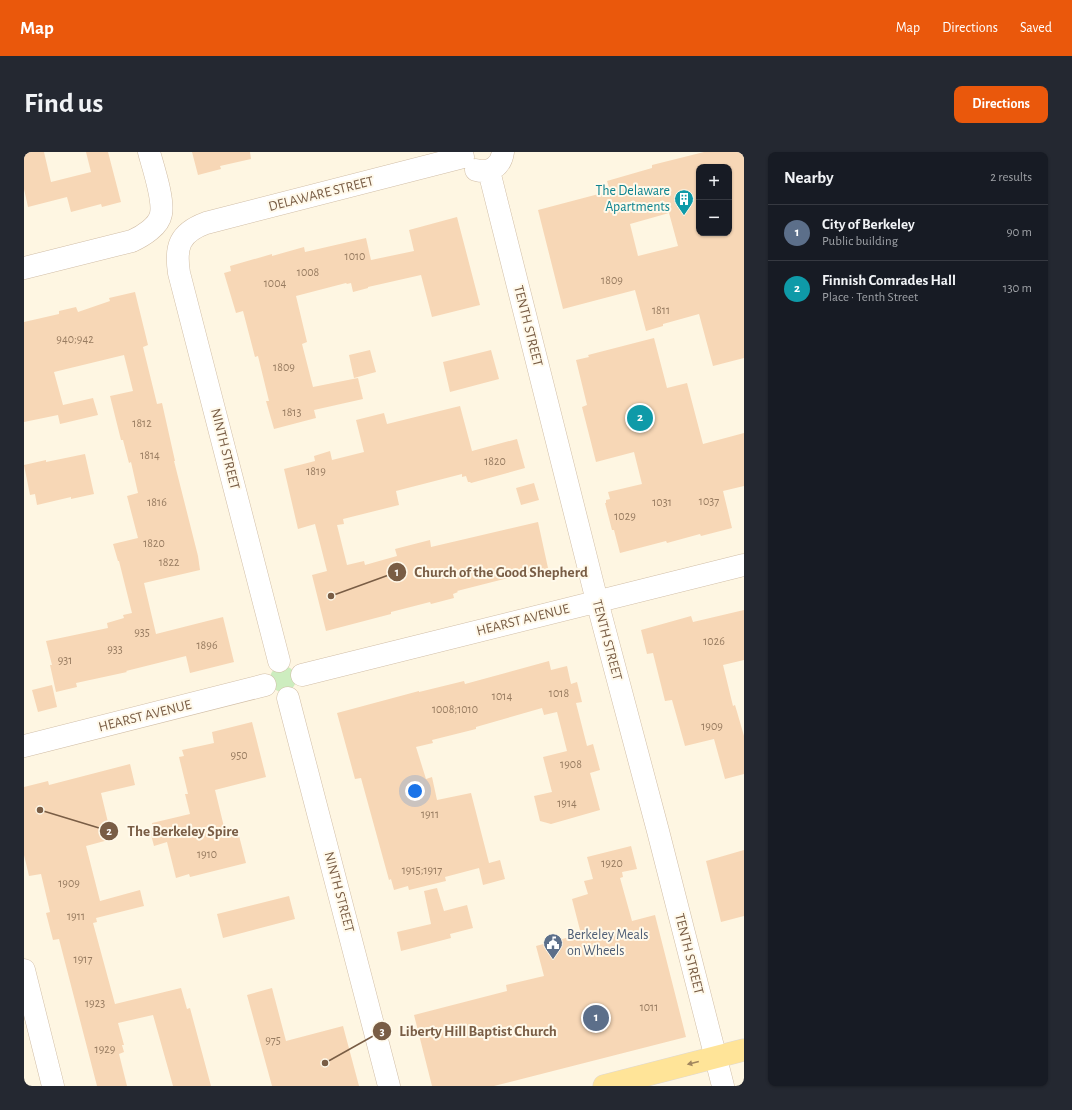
<!DOCTYPE html>
<html lang="en">
<head>
<meta charset="utf-8">
<style>
	body { margin:0; font-family:"Alegreya Sans",sans-serif; background:#242831; color:#f1f3f6 }
	.controls { position:absolute; right:12px; top:12px; display:grid; overflow:hidden; border-radius:8px; box-shadow:0 1px 3px #0004 }
	.controls button { width:36px; height:36px; display:grid; place-items:center; padding:0; border:0; border-bottom:1px solid #363941; background:#171b24; color:#f1f3f6; font:20px sans-serif }
	.you { position:absolute; left:391px; top:639px; width:14px; height:14px; margin:-10px; border:3px solid #fff; border-radius:50%; background:#1a73e8; box-shadow:0 0 0 6px #1a73e833 }
	.badge { display:grid; place-items:center; width:26px; height:26px; border-radius:50%; background:#ea580c; color:#fff; font-size:13px; font-weight:700 }
	.pin { position:absolute; translate:-50% -50%; border:2px solid #fff; box-shadow:0 1px 4px #0006 }
	.list { margin:0; padding:0; list-style:none }
	h2 { display:flex; justify-content:space-between; align-items:center; height:52px; margin:0; padding:0 16px; font-size:17px }
	h2 small { font-size:13px; font-weight:400; color:#9ea1a6 }
	.list li { display:grid; grid-template-columns:26px 1fr auto; gap:12px; align-items:center; box-sizing:border-box; height:56px; padding:0 16px; border-top:1px solid #363941 }
	.list b { display:block; font-size:15px; white-space:nowrap }
	.list p { margin:0; font-size:13px; white-space:nowrap; color:#9ea1a6 }
	.list em { font-size:13px; font-style:normal; color:#9ea1a6 }
	.map { position:relative; flex:none; width:720px; height:934px; overflow:hidden; border-radius:8px }
	header { display:flex; align-items:center; gap:24px; box-sizing:border-box; height:56px; padding:0 20px; background:#ea580c; color:#fff }
	header strong { font-size:19px }
	nav { display:flex; gap:22px; margin-inline-start:auto; font-size:14px }
	.intro { display:flex; align-items:center; justify-content:space-between; box-sizing:border-box; height:96px; padding:0 24px }
	h1 { margin:0; font-size:28px }
	.button { padding:10px 18px; border-radius:8px; background:#ea580c; color:#fff; font-size:14px; font-weight:700 }
	main { display:flex; gap:24px; padding:0 24px }
	aside { flex:1; background:#171b24; border-radius:8px; box-shadow:0 1px 3px #0004 }
	.map>svg:first-child { display:block }
	.green { fill:#cdedbf }
	.building { fill:#f7d7b6; fill-rule:evenodd }
	.lines { fill:none; stroke-linecap:round; stroke-linejoin:round }
	.minor-casing { stroke:#d1bea7; stroke-width:23 }
	.major-casing { stroke:#dfd8d2; stroke-width:23 }
	.minor { stroke:#fff; stroke-width:22 }
	.major { stroke:#ffe498; stroke-width:22 }
	.oneway { fill:#a1865e }
	.labels { text-anchor:middle; dominant-baseline:central; stroke-width:4; stroke-linejoin:round; paint-order:stroke }
	.number-label { font-size:12px; fill:#987c61 }
	.culture-label { font-size:14px; fill:#0d838f; stroke:#fff9ea; text-anchor:end }
	.street-label { font-size:14px; fill:#795d45; stroke:#fff9ea }
	.service-label { font-size:14px; fill:#4e5e75; stroke:#fff9ea; text-anchor:start }
	.leader { fill:none; stroke:#795d45; stroke-width:1.5 }
	.callout-dot { fill:#795d45; stroke:#fff9ea; stroke-width:1.5 }
	.mark-label { font-size:12px; text-anchor:middle; font-weight:bold; fill:#fff }
	.callout-label { font-size:15px; text-anchor:middle; font-weight:bold; fill:#795d45; stroke:#fff9ea; stroke-width:4; stroke-linejoin:round; paint-order:stroke }
</style>
</head>
<body>
<header>
<strong>Map</strong>
<nav><a>Map</a><a>Directions</a><a>Saved</a></nav>
</header>
<div class="intro"><h1>Find us</h1><a class="button">Directions</a></div>
<main>
<div class="map">
<svg width="720" height="934" viewBox="0 0 720 934">
	<rect width="100%" height="100%" fill="#fef6e2"/>
	<path class="green" d="M246 527a13 13 0 1 1 26 0a13 13 0 1 1-26 0Z"/>
	<path class="building" d="M0,0h20l7,30 40,-10 -5,-20h22l13,50 -19,5 -1,-3 -30,8 -4,-15 -39,10 -4,-18z
		M168,0h58l1,7 -31,7 1,3 -23,6z
		M680,0h40v206l-31,8 -14,-52 -36,10v2l-17,5 -11,-41 -72,19 -25,-99 72,-19 -3,-10 45,-13v-3zM675,15h30v66h-30zM645,61l9,33 -40,10 -8,-32z
		M433,65l23,88 -48,12 -11,-42 -53,12v1l-15,4 -2,-9 -4,1 -1,-1 -50,13 11,46 -5,2 11,43 45,-9 5,21 -49,11 2,8 -42,11 -8,-28h3l-11,-45 -3,1 -12,-46 -7,2 -12,-40 7,-2 -1,-5 42,-12v2l32,-9 1,5 61,-14 5,22 43,-9 -5,-21z
		M111,140l13,53 -5,2 14,57 5,-1 13,58h-1l24,95 2,14 -56,13 12,51 67,-17 11,45 -44,11 -4,-17 -60,15 1,1 -51,11 1,4 -21,5 -6,-27h2l-6,-24 62,-13 -1,-5 17,-5 -1,-3 9,-2 -13,-52h-1l-5,-17 25,-6 -11,-42 11,-3 -7,-31 -2,1 -6,-23h-2l-11,-44 23,-5 -9,-36 -70,17 9,33 30,-7 5,17 -38,9 -2,-9 -34,7v-100l35,-8v-3l17,-4 2,5 32,-11 -1,-3z
		M630,186l13,50 20,-5 16,61 41,-11v53l-21,5 9,37 -31,8 -1,-2 -33,9 -1,-2 -46,12 -6,-23h-2l-7,-27h1v-3l4,-1 -2,-7 34,-8 -8,-32 -38,10 -14,-55 5,-2 -11,-45 13,-3 -1,-2z
		M346,198l6,22 -22,6 -5,-23z
		M467,198l8,29 -49,13 -7,-30z
		M436,254l12,45 45,-12 8,29 -54,15 -1,-1h-2l-2,-6 -4,1v-3l-66,17 3,14 -56,14 1,5 -7,1 10,40 17,-4 1,4 32,-9 -2,-7 35,-9 1,7 107,-25 10,46 -91,23 1,1 -5,2 1,4 -23,6 -1,-2 -39,10v2l-65,17 -14,-56 15,-4 -12,-47 -17,5 -14,-60 31,-8 -1,-5 16,-5 2,9 32,-8 -8,-32 28,-7 3,11z
		M61,302l9,40 -23,5v-2l-34,8 -2,-11 -5,1 -6,-30 22,-5v2z
		M510,331l5,17 -18,5 -5,-17z
		M720,458v50l-21,5 10,41 2,-1 9,31v38l-19,5 -11,-40 -29,7 -13,-46 -7,1 -12,-48 -6,1 -6,-24 50,-14 2,6z
		M525,509l2,9 16,-4 4,18 6,-2 5,20 -6,1 11,43 6,-2 7,26 -10,3 10,37 -49,14 -11,-3 -6,-25 18,-4 -9,-35 24,-6 -10,-39 -13,3 -2,-7 -66,19v2l-44,11 1,3 -17,4 10,32 6,-2 5,23 34,-7 18,70 11,-3 5,19 -22,6 -4,-17 -34,9 1,4 -37,9 -1,-4 -14,4 -3,-11 -2,1 -28,-102 -6,1 -18,-66 82,-22v1l45,-11 1,3z
		M28,533l5,22 -19,5 -6,-22z
		M228,570l14,55 -51,13 10,41 12,-3 9,35 -56,14 -1,-3 -13,4 -9,-36 -13,4 -4,-15 3,-2 -1,-6 38,-9 -5,-20h3l-9,-37 5,-1 -2,-6 32,-7 -2,-11z
		M106,612l5,21 -34,8 11,46 -26,7 14,55 40,-11 4,16 -48,12 1,4 -4,1 22,81 66,-16 6,21 3,-1 21,78h-38l-20,-71 -35,8 6,22h-2l2,7 -5,2 8,32h-30l-38,-147 -6,1 -7,-27 4,-1 -9,-38 -12,2 -5,-21v-68l24,-6 1,4z
		M607,694l6,23 -15,3 1,5 -3,1 12,43 23,-6 31,122 -192,49h-62l-18,-71 93,-24 -1,-6 38,-9 -8,-30 45,-12 -9,-35 16,-5 -4,-13 9,-2 -6,-22z
		M720,698v66l-23,6 -15,-61z
		M413,736l7,23 23,-6 6,23 -23,6 1,4 -50,13 -4,-19 34,-8 -7,-33z
		M265,744l6,23 -72,19 -6,-24z
		M248,836l14,53 57,-15 16,60h-87l-25,-91z"/>
	<g class="lines">
		<g class="minor-casing">
			<path id="minor" d="M452,18c14,4 25,-4 27,-18
				M465,19l108,430 61,230 65,255
				M0,116l108,-27c11,-5 27,-15 29,-27 3,-15 -8,-47 -12,-62
				M255,509l-100,-388c-4,-26 0,-40 27,-50l257,-66
				M278,523l442,-110
				M264,546l101,388
				M0,594l241,-61
				M0,818l29,116"/>
		</g>
		<g class="major-casing">
			<path id="major" d="M580,934l140,-36"/>
		</g>
		<use href="#minor" class="minor"/>
		<use href="#major" class="major"/>
	</g>
	<defs><path id="oneway-solid" d="M-6-.8H1V-3.2L6.5 0L1 3.2V.8H-6Z"/></defs>
	<use class="oneway" href="#oneway-solid" transform="translate(669 911) rotate(166)"/>
	<defs>
		<g id="building-pin" transform="scale(1)"><path d="M0 17L-7.5 6A9.5 9.5 0 1 1 7.5 6Z" fill="#0f9aa8" stroke="#fff9ea"/><path d="M-4-6H4V6H1V3H-1V6H-4ZM-2.5-4.3h1.7v1.8h-1.7ZM.8-4.3h1.7v1.8H.8ZM-2.5-1h1.7V.8h-1.7ZM.8-1h1.7V.8H.8Z" fill="#fff"/></g>
		<g id="civic-pin" transform="scale(1)"><path d="M0 17L-7.5 6A9.5 9.5 0 1 1 7.5 6Z" fill="#5c6f8a" stroke="#fff9ea"/><path d="M-.6-6.5H3V-4.5H.6V-3L4-1V1h2V6H-6V1h2V-1L-.6-3ZM-1.2 2.5V6h2.4V2.5Z" fill="#fff"/></g>
	</defs>
	<g fill-rule="evenodd">
		<use href="#building-pin" x="660" y="47"/>
		<use href="#civic-pin" x="529" y="791"/>
	</g>
	<g class="labels">
		<g class="number-label">
			<text x="331" y="104">1010</text>
			<text x="284" y="120">1008</text>
			<text x="588" y="128">1809</text>
			<text x="251" y="131">1004</text>
			<text x="637" y="158">1811</text>
			<text x="51" y="187">940;942</text>
			<text x="260" y="215">1809</text>
			<text x="268" y="260">1813</text>
			<text x="118" y="271">1812</text>
			<text x="126" y="303">1814</text>
			<text x="471" y="309">1820</text>
			<text x="292" y="319">1819</text>
			<text x="685" y="349">1037</text>
			<text x="133" y="350">1816</text>
			<text x="638" y="350">1031</text>
			<text x="601" y="364">1029</text>
			<text x="130" y="391">1820</text>
			<text x="145" y="410">1822</text>
			<text x="118" y="480">935</text>
			<text x="690" y="489">1026</text>
			<text x="183" y="493">1896</text>
			<text x="91" y="497">933</text>
			<text x="41" y="508">931</text>
			<text x="535" y="541">1018</text>
			<text x="478" y="544">1014</text>
			<text x="431" y="557">1008;1010</text>
			<text x="688" y="574">1909</text>
			<text x="215" y="603">950</text>
			<text x="547" y="612">1908</text>
			<text x="543" y="651">1914</text>
			<text x="406" y="662">1911</text>
			<text x="183" y="702">1910</text>
			<text x="588" y="711">1920</text>
			<text x="398" y="718">1915;1917</text>
			<text x="45" y="731">1909</text>
			<text x="52" y="764">1911</text>
			<text x="59" y="807">1917</text>
			<text x="71" y="851">1923</text>
			<text x="625" y="855">1011</text>
			<text x="249" y="888">975</text>
			<text x="81" y="897">1929</text>
		</g>
		<g class="culture-label">
			<text x="646" y="39">The Delaware<tspan x="646" dy="16">Apartments</tspan></text>
		</g>
		<g class="street-label">
			<text transform="translate(297 42) rotate(-14)">DELAWARE STREET</text>
			<text transform="translate(504 174) rotate(76)">TENTH STREET</text>
			<text transform="translate(201 297) rotate(76)">NINTH STREET</text>
			<text transform="translate(499 468) rotate(-14)">HEARST AVENUE</text>
			<text transform="translate(583 488) rotate(75)">TENTH STREET</text>
			<text transform="translate(121 564) rotate(-14)">HEARST AVENUE</text>
			<text transform="translate(315 740) rotate(75)">NINTH STREET</text>
			<text transform="translate(665 802) rotate(76)">TENTH STREET</text>
		</g>
		<g class="service-label">
			<text x="543" y="783">Berkeley Meals<tspan x="543" dy="16">on Wheels</tspan></text>
		</g>
	</g>
	<path class="leader" d="M307 444L373 420M16 658L85 679M301 911L358 879"/>
	<g class="callout-dot">
		<circle cx="307" cy="444" r="4"/>
		<circle cx="16" cy="658" r="4"/>
		<circle cx="301" cy="911" r="4"/>
		<circle cx="373" cy="420" r="10"/>
		<circle cx="85" cy="679" r="10"/>
		<circle cx="358" cy="879" r="10"/>
	</g>
	<g class="mark-label">
		<text x="373" y="424">1</text>
		<text x="85" y="683">2</text>
		<text x="358" y="883">3</text>
	</g>
	<g class="callout-label">
		<text x="477" y="425">Church of the Good Shepherd</text>
		<text x="159" y="684">The Berkeley Spire</text>
		<text x="454" y="884">Liberty Hill Baptist Church</text>
	</g>
</svg>
<div class="controls">
<button>+</button>
<button>−</button>
</div>
<div class="you"></div>
<div class="pin badge" style="left:572px;top:866px;background:#5c6f8a">1</div>
<div class="pin badge" style="left:616px;top:266px;background:#0f9aa8">2</div>
</div>
<aside>
<h2>Nearby<small>2 results</small></h2>
<ul class="list">
<li><span class="badge" style="background:#5c6f8a">1</span><div><b>City of Berkeley</b><p>Public building</p></div><em>90 m</em></li>
<li><span class="badge" style="background:#0f9aa8">2</span><div><b>Finnish Comrades Hall</b><p>Place · Tenth Street</p></div><em>130 m</em></li>
</ul>
</aside>
</main>
</body>
</html>
